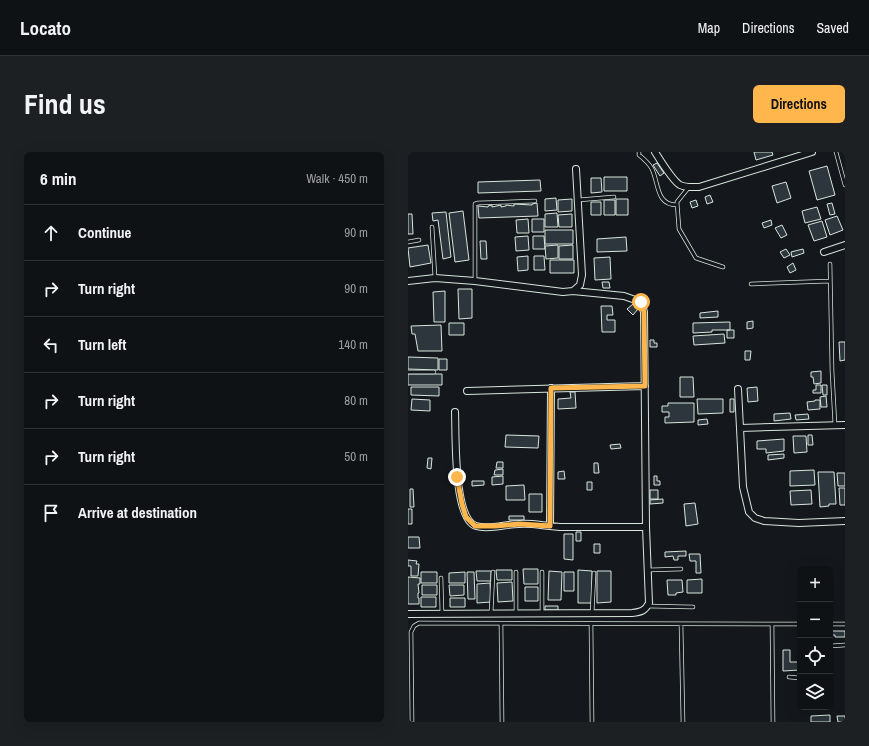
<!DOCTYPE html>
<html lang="en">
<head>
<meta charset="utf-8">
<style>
	body { margin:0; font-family:"Archivo Narrow",sans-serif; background:#1d2022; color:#f1f3f6 }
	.controls { position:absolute; right:12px; bottom:12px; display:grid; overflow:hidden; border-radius:6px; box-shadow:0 4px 16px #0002 }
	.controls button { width:36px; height:36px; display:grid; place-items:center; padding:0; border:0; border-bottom:1px solid #2f3234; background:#0f1215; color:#f1f3f6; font:20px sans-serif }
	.stop { position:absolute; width:12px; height:12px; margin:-9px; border:3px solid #ffb74d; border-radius:50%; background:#fff }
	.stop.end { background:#ffb74d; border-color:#fff; box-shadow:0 1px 4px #0008 }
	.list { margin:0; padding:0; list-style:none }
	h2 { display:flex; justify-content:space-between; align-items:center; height:52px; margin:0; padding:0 16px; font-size:17px }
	h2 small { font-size:13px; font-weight:400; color:#9b9ea0 }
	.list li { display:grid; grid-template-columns:26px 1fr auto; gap:12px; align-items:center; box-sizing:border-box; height:56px; padding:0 16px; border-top:1px solid #2f3234 }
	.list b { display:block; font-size:15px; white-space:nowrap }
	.list em { font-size:13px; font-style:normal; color:#9b9ea0 }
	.icon { flex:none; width:22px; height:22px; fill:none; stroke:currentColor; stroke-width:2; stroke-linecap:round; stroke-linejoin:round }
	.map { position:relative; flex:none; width:437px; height:570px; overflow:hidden; border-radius:6px }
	header { display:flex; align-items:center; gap:24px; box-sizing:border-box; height:56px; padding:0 20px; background:#0f1215; border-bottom:1px solid #2f3234 }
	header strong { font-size:19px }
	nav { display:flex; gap:22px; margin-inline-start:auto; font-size:14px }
	.intro { display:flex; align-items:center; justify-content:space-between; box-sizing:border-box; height:96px; padding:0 24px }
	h1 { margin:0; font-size:28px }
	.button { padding:10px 18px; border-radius:6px; background:#ffb74d; color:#111; font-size:14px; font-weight:700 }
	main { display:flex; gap:24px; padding:0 24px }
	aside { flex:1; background:#0f1215; border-radius:6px; box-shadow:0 4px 16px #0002 }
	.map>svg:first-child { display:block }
	.building { fill:#2c363c; stroke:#d8e6dc }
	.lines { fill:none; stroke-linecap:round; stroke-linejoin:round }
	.service-casing { stroke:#d8e6dc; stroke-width:4.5 }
	.minor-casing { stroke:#d8e6dc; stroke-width:8 }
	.service { stroke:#14181c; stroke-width:3 }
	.minor { stroke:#14181c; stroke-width:6 }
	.route { stroke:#ffb74d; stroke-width:5 }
</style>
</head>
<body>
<header>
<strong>Locato</strong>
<nav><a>Map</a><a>Directions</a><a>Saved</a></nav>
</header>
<div class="intro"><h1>Find us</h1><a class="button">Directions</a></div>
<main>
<aside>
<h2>6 min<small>Walk · 450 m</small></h2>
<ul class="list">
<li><svg class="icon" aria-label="ahead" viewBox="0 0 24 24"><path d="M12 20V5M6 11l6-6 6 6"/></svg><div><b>Continue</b></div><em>90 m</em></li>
<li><svg class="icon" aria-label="right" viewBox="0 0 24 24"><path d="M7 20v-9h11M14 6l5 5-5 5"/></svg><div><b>Turn right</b></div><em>90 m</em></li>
<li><svg class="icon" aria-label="left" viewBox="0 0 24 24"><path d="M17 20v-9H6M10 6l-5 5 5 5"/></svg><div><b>Turn left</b></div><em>140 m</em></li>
<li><svg class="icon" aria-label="right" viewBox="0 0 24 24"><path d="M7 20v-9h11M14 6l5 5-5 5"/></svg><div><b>Turn right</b></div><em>80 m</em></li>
<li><svg class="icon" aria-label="right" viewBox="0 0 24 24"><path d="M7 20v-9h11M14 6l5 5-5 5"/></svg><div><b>Turn right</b></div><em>50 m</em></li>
<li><svg class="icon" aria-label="arrive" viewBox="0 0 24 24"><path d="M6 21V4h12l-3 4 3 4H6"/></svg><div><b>Arrive at destination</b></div></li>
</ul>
</aside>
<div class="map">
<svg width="437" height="570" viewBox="0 0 437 570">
	<rect width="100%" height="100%" fill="#14181c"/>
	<path class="building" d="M346,0h18l1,3 -17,5z
		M249,11l7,10 -4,3 -7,-11z
		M419,14l8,29 -18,5 -8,-29z
		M196,25h23v14h-23z
		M183,26h10l1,14 -11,1z
		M132,28l1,11 -63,2v-11z
		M378,30l5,16 -14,5 -5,-17z
		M302,43l3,7 -6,2 -2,-7z
		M148,46l1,12 -12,1v-12z
		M164,47v12l-14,1v-12z
		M208,47h12v16h-12z
		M196,48h11v15h-11z
		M288,48l2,6 -6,2 -2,-6z
		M183,50h10v13h-10z
		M129,51l1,13 -59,2 -1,-12 10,1v-1l4,-1v2l9,-2v2l5,-1v-1l8,1v-2l18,1v-1z
		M424,51l3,11 -5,1 -3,-11z
		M409,55l4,12 -16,4 -3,-12z
		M55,59l6,49 -14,2 -6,-49z
		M38,60l5,45 -8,2 -5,-39 -5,1 -1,-8z
		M149,61l1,14h-13v-13z
		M0,62h4l1,20h-5z
		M164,62v13h-13l-1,-12z
		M429,64l6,14 -13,5 -5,-15z
		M120,67l1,14h-12l-1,-13z
		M124,67h12v13h-12z
		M363,68l1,5 -8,3 -2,-5z
		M414,69l5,16 -13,4 -6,-16z
		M374,73l5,10 -6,3 -6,-10z
		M137,78h28v14h-28z
		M120,84l1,14 -13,1 -1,-14z
		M125,84h11l1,13h-12z
		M218,85l1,14 -30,1v-13z
		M72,89h6l1,18h-6z
		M20,93l3,18 -21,4 -2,-19z
		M150,93v13l-12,1 -1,-13z
		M165,93v14h-14v-13z
		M378,97l4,6 -6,3 -4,-6z
		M395,97l1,4 -12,4 -1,-5z
		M120,104v14l-10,1 -1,-14z
		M126,104h10l1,14h-11z
		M202,105l1,22 -16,1 -1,-22z
		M142,108h24v13h-24z
		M385,111l3,7 -6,3 -3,-6z
		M194,130h7l1,6h-7z
		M50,137h14v29l-13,1z
		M37,139v31h-11l-1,-30z
		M225,152l5,5 -5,6 -6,-6z
		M193,154h11l1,9h-6v5h8v12h-13z
		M310,159v6l-18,1v-5z
		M345,169v7l-6,1v-7z
		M322,170v8h-18v2l-19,1v-10z
		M41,171h15v12h-15z
		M33,173l1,26h-24l-3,-17h-3l-1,-8z
		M319,178h7v8h-7z
		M316,182l1,9 -31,2 -1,-9z
		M242,188h4v3h3v4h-7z
		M431,190h6v18l-5,1z
		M337,199h6l-1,9h-5z
		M0,205l30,1v12l-30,-1z
		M31,207h8v11h-8z
		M413,219v12l-7,1 -1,-7h-2v-5z
		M0,222h34v11h-34z
		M272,225h13l1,20h-14z
		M408,233h5v8h-8v-3h3z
		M414,233h5v10h-4z
		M3,235h28v9l-28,-1z
		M349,235l1,14 -10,1 -1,-14z
		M162,240h5l1,16 -18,1v-10l13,-1z
		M418,244l1,11h-6l-1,-10z
		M4,247l18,1v11l-19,-1z
		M289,247h26v14l-25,1z
		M322,247h4v13h-4z
		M407,248h5v9l-12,1 -1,-8 8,-1z
		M260,251h26v19l-29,1v-6h4v-5h-7v-6h6z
		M382,261l1,6 -17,2v-7z
		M400,262l1,5 -13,1 -1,-5z
		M299,267l1,5 -10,1v-5z
		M98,283l33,1 -1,12 -33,-1z
		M400,283h4l1,10h-5z
		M385,284h13l1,16 -13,1z
		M376,287v12l-18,2v-4h-9v-8z
		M212,292l1,4 -10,1 -1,-4z
		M376,302v4l-16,2v-5z
		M20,306h4l-1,11 -4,-1z
		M89,310h6v6h-7z
		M186,311h4l1,10h-5z
		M95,317v6h-9l1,-5z
		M406,318l1,15 -25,1v-15z
		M156,319l1,8h-7v-7z
		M410,320h16l2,32h-7v2l-9,1z
		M429,321h8v13h-7z
		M95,324v8l-11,1v-8z
		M246,324h3v5h3v4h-6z
		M64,329h12v4l-12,1z
		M179,330h5v8h-5z
		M116,333l1,15h-19v-14z
		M431,336h6v17h-5z
		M2,337h3l1,18h-4z
		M242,338h8v9h-8z
		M403,338l1,14 -21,1 -1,-14z
		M121,342h13v18h-13z
		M255,347v4l-13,1v-4z
		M287,351l3,21 -12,2 -2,-22z
		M0,357h4v15h-4z
		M101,364h15v4h-15z
		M168,380h5v9h-5z
		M156,382h9v26l-9,-1z
		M0,385h11l1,11h-12z
		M186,392h6v9h-6z
		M278,399v5h-8v4h-4l-1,-4 -8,1v-5z
		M281,402h11l1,19h-5v-12h-6z
		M0,408l9,1 -1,3h3l-1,12h-7v-10h-3z
		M115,417h15v15h-14z
		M88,418h16v10h-15z
		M170,418l14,1v32h-14z
		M68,419h15v10h-14z
		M141,419l13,1 -1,28h-13z
		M189,419h14v31l-14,1z
		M13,420h16v11h-16z
		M57,420v11h-16v-10z
		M59,420h7l1,27h-7z
		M156,420h10v19h-10z
		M0,425l12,1v6h-2l1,9h-1v5h1v6h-11z
		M294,427v14h-15v-13z
		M259,428h15l1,12 -7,1v2h-8z
		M104,430l1,19 -15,1 -1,-19z
		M82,431l1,19 -14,1v-19z
		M14,433h15v10h-15z
		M41,433h15v10l-14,1z
		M117,435h13v14h-13z
		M13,445h15v10h-15z
		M42,446h15v9h-15z
		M137,454h13v4h-13z
		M422,479h15v6h-10v-2h-5z
		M375,498h7v12h10v8l-17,1z
		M422,563v7h-19v-6z
		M429,564h8v6h-7z"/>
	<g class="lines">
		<g class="service-casing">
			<path id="service" d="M231,0v3c5,4 10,8 13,14 7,15 4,36 25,36
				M428,0l9,33
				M281,35l-12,15 2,27 17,29 27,9
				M170,48l36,-3
				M24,75l3,51
				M0,90l11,-2
				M422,112l2,107 3,54
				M67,129v-77l3,-1 57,-2
				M343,132l79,-3
				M0,220h26
				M240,418l33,-1
				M108,420v42
				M33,426l1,36
				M239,454l46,1
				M83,462l2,-42
				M134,462v-42
				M184,462l2,-41
				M93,472l1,98
				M183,472l1,98
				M273,472l2,98
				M364,472l1,98
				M422,472h15
				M422,494l15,-1
				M381,525l11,1
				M4,570l-1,-90 3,-6 5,-3 381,1"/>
		</g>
		<g class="minor-casing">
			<path id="minor" d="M247,0c5,8 18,29 25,33 6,3 13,2 19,2l113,-35
				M416,100l21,-7
				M0,129l27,-3 40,3 88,11 10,-1 7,-6 2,-10 -6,-106
				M143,236l-1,138 10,1h86
				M330,237l5,98 6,25 6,6 9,3 35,2 46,-2
				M59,239l178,-5
				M47,260c1,21 -2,107 21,114 13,4 30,-2 43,-2 10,-1 21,1 31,2
				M332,276l105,-3
				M0,462l224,-1c9,-1 13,-2 17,-10l-3,-76 -2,-215 -3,-10 -17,-6 -51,-5"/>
		</g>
		<use href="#service" class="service"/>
		<use href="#minor" class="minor"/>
	</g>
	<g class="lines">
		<path class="route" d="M49,325l5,27 4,13 9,9h20l25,-2 30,2 1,-138 94,-2 -1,-74 -3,-10"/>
	</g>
</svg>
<div class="controls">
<button>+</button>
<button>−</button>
<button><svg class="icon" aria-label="locate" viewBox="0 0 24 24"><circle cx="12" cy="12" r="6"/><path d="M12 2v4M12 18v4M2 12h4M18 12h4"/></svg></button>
<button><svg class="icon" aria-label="layers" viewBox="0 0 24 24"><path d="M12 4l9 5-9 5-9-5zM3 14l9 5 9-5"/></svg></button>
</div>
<div class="stop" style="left:233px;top:150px"></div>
<div class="stop end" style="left:49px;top:325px"></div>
</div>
</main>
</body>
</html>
